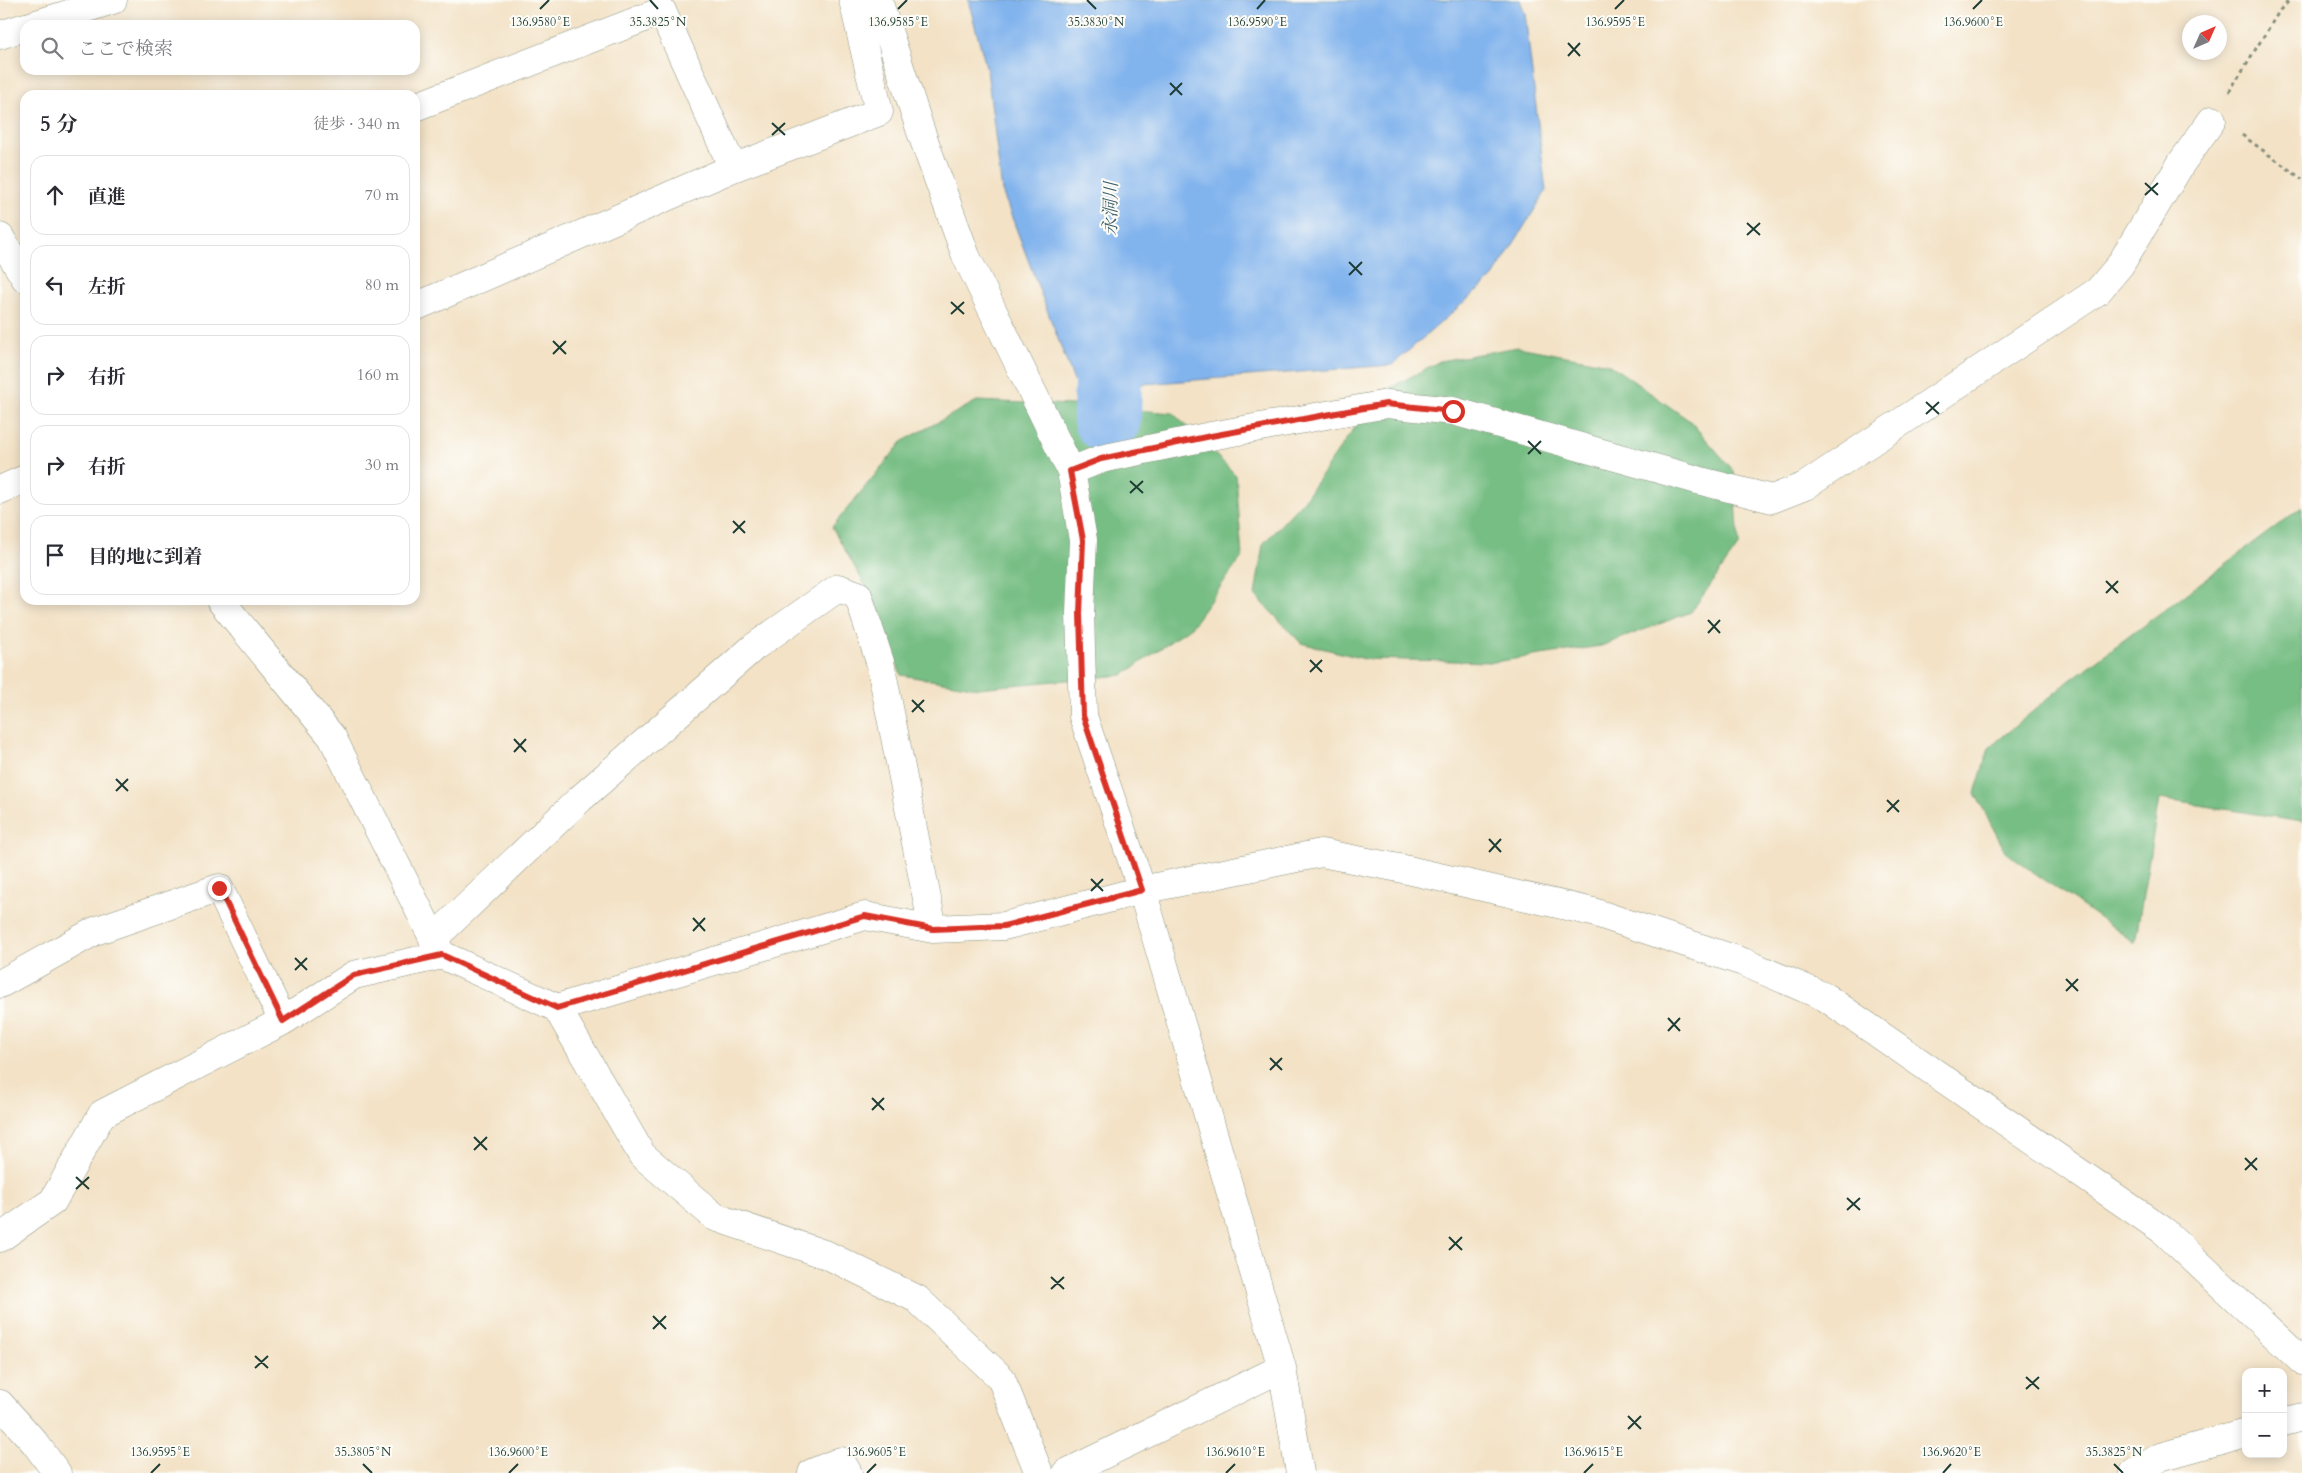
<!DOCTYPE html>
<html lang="ja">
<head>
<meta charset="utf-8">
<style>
	body { margin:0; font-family:Cardo,"Noto Serif JP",serif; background:#f2f2f3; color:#2b2b33 }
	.controls { position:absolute; right:15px; bottom:15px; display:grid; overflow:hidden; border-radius:10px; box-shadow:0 2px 12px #0003 }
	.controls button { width:45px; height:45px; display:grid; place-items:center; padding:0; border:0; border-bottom:1px solid #e1e1e2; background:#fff; color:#2b2b33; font:25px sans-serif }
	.compass { position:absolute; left:2182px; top:15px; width:45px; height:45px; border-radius:50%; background:#fff; box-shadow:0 2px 12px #0003; rotate:45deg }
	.stop { position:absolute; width:15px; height:15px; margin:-11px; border:4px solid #d93025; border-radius:50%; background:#fff }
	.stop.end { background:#d93025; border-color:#fff; box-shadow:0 1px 5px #0008 }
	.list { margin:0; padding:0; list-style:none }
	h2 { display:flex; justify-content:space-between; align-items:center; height:65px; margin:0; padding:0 20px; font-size:21px }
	h2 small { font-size:16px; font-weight:400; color:#7c7c81 }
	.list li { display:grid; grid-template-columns:32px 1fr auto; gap:15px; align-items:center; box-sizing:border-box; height:80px; margin:0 10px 10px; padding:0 10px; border:1px solid #e1e1e2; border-radius:15px }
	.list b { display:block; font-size:19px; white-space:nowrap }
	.list em { font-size:16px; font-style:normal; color:#7c7c81 }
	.icon { flex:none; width:28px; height:28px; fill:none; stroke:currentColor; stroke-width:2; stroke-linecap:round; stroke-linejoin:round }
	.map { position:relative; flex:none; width:2302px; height:1473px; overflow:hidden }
	.search { position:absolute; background:#fff; box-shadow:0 2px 12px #0003; left:20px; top:20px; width:400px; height:55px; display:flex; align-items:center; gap:12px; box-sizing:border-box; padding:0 18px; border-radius:15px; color:#7c7c81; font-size:19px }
	.panel { position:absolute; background:#fff; box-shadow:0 2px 12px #0003; left:20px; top:90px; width:400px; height:515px; border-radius:15px }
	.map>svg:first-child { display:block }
	.forest { fill:#77be84; stroke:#4b7e5c }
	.water { fill:#81b3ed; stroke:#507890 }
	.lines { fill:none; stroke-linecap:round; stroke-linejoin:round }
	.river { stroke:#81b3ed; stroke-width:68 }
	.minor-casing { stroke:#89907d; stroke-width:29 }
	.path { stroke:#89907d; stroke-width:3; stroke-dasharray:4 4; stroke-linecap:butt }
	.minor { stroke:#fff; stroke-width:28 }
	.route { stroke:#d93025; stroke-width:6 }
	.ticks { fill:none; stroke:#1f3d34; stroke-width:2 }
	.labels { text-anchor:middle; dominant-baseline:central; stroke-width:4; stroke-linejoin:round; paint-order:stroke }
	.water-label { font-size:18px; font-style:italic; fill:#3c606c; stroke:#fdfcf7 }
	.ticks-label { font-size:12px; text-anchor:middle; fill:#1f3d34; stroke:#fdfcf7; stroke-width:4; stroke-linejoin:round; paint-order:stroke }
</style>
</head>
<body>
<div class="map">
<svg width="2302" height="1473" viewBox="0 0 2302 1473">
	<rect width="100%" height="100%" fill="#fdfcf7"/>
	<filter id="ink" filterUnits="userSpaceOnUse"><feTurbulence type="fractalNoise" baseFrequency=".02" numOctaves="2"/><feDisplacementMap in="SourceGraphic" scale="10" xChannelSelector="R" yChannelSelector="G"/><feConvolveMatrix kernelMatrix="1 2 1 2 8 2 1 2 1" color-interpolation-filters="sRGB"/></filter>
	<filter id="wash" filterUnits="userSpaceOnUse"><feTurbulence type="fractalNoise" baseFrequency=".0096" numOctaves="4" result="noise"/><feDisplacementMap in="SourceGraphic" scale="20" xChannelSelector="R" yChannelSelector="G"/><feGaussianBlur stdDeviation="1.12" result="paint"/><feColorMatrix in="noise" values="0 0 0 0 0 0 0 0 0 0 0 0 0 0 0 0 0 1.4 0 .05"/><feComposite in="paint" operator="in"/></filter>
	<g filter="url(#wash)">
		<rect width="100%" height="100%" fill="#f3e2c6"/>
		<path class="forest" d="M1518,347l91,17 81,57 44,50 5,74 -48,67 -90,34 -107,16 -129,-3 -64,-16 -46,-48 8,-51 41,-44 73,-105 63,-34z
			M977,401l96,4 100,8 63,62 6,82 -51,70 -68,48 -145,13 -77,-13 -25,-70 -44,-78 71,-86z
			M2302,507v314l-143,-22 -24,144 -129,-90 -31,-60 14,-45 80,-67z"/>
		<path class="water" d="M968,0h552l5,14 21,177 -53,86 -101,88 -315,24 -75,-198 -15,-121z"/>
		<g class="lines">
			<path class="river" d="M1107,419l3,-125"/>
		</g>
	</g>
	<g filter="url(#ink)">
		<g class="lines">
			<g class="minor-casing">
				<path id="minor" d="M878,0l43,132 45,124 105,215 12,69 -3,73 3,103 59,174 140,478 18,105
					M33,25l80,-25
					M0,35l25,-8
					M415,107l247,-96 71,157 146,-56 -26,-112
					M0,237l25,41
					M415,307l318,-139
					M1071,471l30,-12 110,-23 176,-32 66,7 248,70 71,18 33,-13 293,-195 22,-26 62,-103 30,-42
					M0,490l25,-11
					M220,600l112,137 109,217
					M433,939l147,-140 174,-152 84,-59 20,7 22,67 53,267
					M0,984l95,-53 124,-43 64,133
					M557,1008l308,-92 68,13 71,-3 138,-36 179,-37 78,15 194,44 150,50 82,35 339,234 138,130
					M0,1238l53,-37 49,-87 181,-93 71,-46 88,-20 115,53 85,147 73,62 112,38 90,44 84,79 38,95
					M0,1404l35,39 22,30
					M2283,1422l19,-5
					M812,1473l29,-12 7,12
					M1066,1473l216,-105
					M2134,1473l26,-16 86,-24"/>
			</g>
			<path class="path" d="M2229,92l51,-82 10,-10
				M2242,135l60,44"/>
			<use href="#minor" class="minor"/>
		</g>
	</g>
	<g class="lines" filter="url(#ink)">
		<path class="route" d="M219,888l64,133 71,-46 88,-20 115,53 308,-92 68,13 71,-3 138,-36 -59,-174 -3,-103 3,-73 -13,-69 31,-12 110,-23 175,-32 67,7"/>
	</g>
	<path class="ticks" d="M650,0l8,9M1087,0l9,9M540,9l9,-9M898,9l9,-9M1257,9l8,-9M1615,9l9,-9M1973,9l9,-9M1568,43l12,13M1568,56l12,-13M1170,83l12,12M1170,95l12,-12M772,123l13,12M772,135l13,-12M2145,183l13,12M2145,195l13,-12M1747,223l13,12M1747,235l13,-12M1349,262l13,13M1349,275l13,-13M951,302l13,12M951,314l13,-12M553,341l13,13M553,354l13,-13M1926,402l13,12M1926,414l13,-12M1528,441l13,13M1528,454l13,-13M1130,481l13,12M1130,493l13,-12M733,521l12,12M733,533l12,-12M2106,581l12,12M2106,593l12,-12M1708,620l12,13M1708,633l12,-13M1310,660l12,12M1310,672l12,-12M912,700l12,12M912,712l12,-12M514,739l12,13M514,752l12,-13M116,779l12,12M116,791l12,-12M1887,800l12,12M1887,812l12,-12M1489,839l12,13M1489,852l12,-13M1091,879l12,12M1091,891l12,-12M693,918l12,13M693,931l12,-13M295,958l12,12M295,970l12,-12M2066,979l12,12M2066,991l12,-12M1668,1018l12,13M1668,1031l12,-13M1270,1058l12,12M1270,1070l12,-12M872,1098l12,12M872,1110l12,-12M474,1137l13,13M474,1150l13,-13M2245,1158l12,12M2245,1170l12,-12M76,1177l13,12M76,1189l13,-12M1847,1198l13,12M1847,1210l13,-12M1449,1237l13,13M1449,1250l13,-13M1051,1277l13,12M1051,1289l13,-12M653,1316l13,13M653,1329l13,-13M255,1356l13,12M255,1368l13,-12M2026,1377l13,12M2026,1389l13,-12M1628,1416l13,13M1628,1429l13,-13M363,1464l9,9M2114,1464l9,9M151,1473l9,-9M509,1473l9,-9M867,1473l9,-9M1226,1473l9,-9M1584,1473l9,-9M1943,1473l8,-9"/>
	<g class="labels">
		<g class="water-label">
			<text transform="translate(1111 209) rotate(-89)">永洞川</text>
		</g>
	</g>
	<g class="ticks-label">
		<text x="540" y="26">136.9580°E</text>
		<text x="658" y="26">35.3825°N</text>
		<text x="898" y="26">136.9585°E</text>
		<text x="1096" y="26">35.3830°N</text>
		<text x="1257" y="26">136.9590°E</text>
		<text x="1615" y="26">136.9595°E</text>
		<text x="1973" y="26">136.9600°E</text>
		<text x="160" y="1456">136.9595°E</text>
		<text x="363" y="1456">35.3805°N</text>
		<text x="518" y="1456">136.9600°E</text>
		<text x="876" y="1456">136.9605°E</text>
		<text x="1235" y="1456">136.9610°E</text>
		<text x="1593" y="1456">136.9615°E</text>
		<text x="1951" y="1456">136.9620°E</text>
		<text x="2114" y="1456">35.3825°N</text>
	</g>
</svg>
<div class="controls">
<button>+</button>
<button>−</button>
</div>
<svg class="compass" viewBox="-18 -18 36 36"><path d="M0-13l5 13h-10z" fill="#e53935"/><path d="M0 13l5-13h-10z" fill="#7c7c81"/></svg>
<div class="stop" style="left:1453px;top:411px"></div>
<div class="stop end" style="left:219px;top:888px"></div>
<div class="search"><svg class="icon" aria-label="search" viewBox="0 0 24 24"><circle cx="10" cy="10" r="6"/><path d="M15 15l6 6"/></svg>ここで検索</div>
<section class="panel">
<h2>5 分<small>徒歩 · 340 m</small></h2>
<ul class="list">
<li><svg class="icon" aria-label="ahead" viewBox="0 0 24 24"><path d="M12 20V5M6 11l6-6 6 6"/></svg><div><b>直進</b></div><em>70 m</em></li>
<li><svg class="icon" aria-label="left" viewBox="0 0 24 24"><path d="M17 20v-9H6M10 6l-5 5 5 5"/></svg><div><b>左折</b></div><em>80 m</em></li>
<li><svg class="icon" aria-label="right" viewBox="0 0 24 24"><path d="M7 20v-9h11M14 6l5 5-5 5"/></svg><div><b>右折</b></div><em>160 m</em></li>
<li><svg class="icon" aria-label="right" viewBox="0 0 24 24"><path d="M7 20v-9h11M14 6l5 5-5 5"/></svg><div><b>右折</b></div><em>30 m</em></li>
<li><svg class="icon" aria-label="arrive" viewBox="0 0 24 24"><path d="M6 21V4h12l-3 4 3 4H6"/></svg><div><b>目的地に到着</b></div></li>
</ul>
</section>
</div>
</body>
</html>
